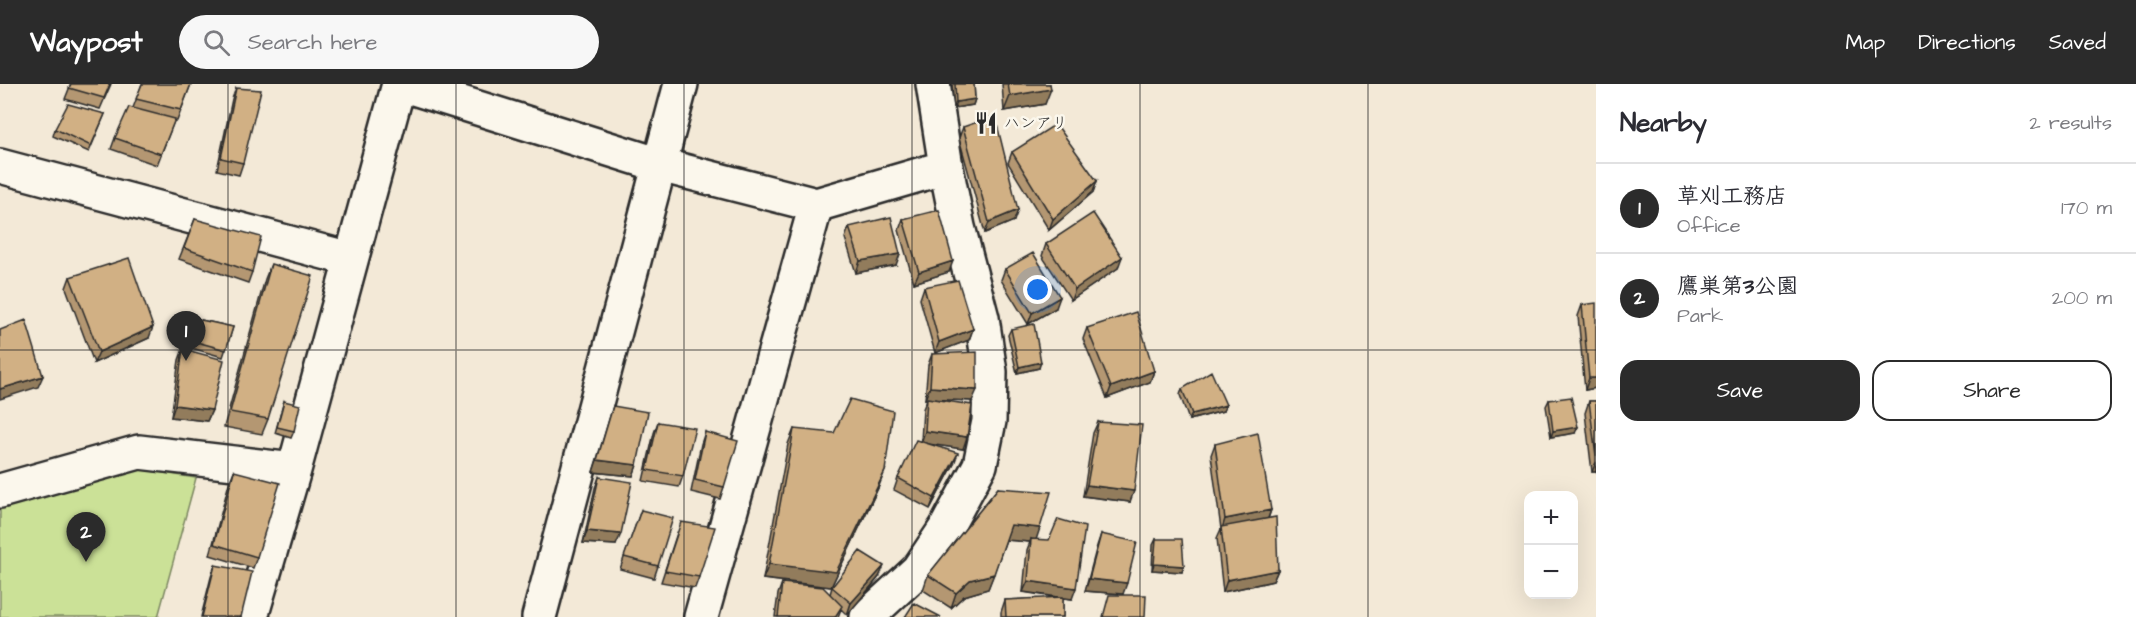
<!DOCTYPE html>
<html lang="en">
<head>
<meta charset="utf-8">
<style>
	body { margin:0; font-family:"Architects Daughter","Klee One",sans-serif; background:#f7f7f7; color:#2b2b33 }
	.controls { position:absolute; right:18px; bottom:18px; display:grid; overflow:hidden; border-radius:12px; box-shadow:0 6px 24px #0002 }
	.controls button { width:54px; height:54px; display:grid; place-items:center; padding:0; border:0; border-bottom:2px solid #e1e1e2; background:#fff; color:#2b2b33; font:30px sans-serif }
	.you { position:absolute; left:1038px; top:206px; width:21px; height:21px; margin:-15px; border:4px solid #fff; border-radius:50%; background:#1a73e8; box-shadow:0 0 0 9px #1a73e833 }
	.badge { display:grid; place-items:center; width:39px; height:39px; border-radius:50%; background:#2b2b2b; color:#fff; font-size:20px; font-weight:700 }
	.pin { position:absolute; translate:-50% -50px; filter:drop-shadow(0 2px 3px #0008) }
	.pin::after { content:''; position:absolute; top:32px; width:21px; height:18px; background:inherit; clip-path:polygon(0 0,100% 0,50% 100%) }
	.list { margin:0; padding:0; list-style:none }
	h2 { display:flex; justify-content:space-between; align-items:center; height:78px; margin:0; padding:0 24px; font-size:26px }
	h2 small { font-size:20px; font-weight:400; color:#7c7c81 }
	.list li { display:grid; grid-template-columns:39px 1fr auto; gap:18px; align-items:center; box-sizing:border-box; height:90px; padding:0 24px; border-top:2px solid #e1e1e2 }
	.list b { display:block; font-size:22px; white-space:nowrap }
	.list p { margin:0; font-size:20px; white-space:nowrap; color:#7c7c81 }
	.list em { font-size:20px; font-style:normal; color:#7c7c81 }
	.actions { display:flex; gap:12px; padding:18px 24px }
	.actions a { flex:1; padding:14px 0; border:2px solid #2b2b2b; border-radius:18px; text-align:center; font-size:21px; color:#2b2b2b }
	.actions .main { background:#2b2b2b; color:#fff }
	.icon { flex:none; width:33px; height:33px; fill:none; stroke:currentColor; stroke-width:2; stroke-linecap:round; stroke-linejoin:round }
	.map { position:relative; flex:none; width:1596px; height:533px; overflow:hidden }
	header { display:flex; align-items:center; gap:36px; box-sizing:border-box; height:84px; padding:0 30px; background:#2b2b2b; color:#fff }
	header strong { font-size:28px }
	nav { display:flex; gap:33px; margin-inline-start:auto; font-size:21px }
	.search { width:420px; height:54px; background:#f7f7f7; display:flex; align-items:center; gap:15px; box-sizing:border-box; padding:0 21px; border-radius:33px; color:#7c7c81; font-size:22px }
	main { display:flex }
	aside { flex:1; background:#fff }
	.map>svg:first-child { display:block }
	.green { fill:#cbe197; stroke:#7b8661; stroke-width:1.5 }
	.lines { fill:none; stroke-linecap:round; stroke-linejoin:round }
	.minor-casing { stroke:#2b2b2b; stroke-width:38 }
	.tertiary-casing { stroke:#2b2b2b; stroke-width:38 }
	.minor { stroke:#fbf7ec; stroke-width:33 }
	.tertiary { stroke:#fbf7ec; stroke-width:33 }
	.wall { fill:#b49772; stroke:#2b2b2b; stroke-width:1.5 }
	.shaded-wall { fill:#927b5c; stroke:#2b2b2b; stroke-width:1.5 }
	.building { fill:#d1b084; stroke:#2b2b2b; stroke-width:1.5 }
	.grid { fill:none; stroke:#2b2b2b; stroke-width:1.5; stroke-opacity:0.55 }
	.labels { text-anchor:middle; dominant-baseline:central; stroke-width:5; stroke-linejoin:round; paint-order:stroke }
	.poi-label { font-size:16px; fill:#2b2b2b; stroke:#fbf7ec; text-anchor:start }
</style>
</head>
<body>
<header>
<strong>Waypost</strong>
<div class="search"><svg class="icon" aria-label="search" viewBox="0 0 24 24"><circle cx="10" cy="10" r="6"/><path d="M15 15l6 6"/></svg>Search here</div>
<nav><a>Map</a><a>Directions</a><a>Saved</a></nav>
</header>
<main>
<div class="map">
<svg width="1596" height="533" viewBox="0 0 1596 533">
	<rect width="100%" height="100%" fill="#f3e9d7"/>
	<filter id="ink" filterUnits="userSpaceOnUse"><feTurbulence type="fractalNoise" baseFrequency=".0167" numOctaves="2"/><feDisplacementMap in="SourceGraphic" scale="12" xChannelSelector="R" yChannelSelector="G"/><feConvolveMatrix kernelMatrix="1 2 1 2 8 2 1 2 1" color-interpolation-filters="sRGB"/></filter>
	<g filter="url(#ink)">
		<path class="green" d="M137,385l59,9 -38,139h-158v-111z"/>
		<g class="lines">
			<g class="minor-casing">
				<path id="minor" d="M401,0l259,81 156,40 130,-38
					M0,82l350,93
					M0,407l139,-39 155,18
					M251,533l43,-147 105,-386
					M701,533l115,-412
					M867,533l51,-47 28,-42 34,-63 9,-44 1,-49 -8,-54 -24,-91 -12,-60 -13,-83"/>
			</g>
			<g class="tertiary-casing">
				<path id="tertiary" d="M539,533l142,-533"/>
			</g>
			<use href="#minor" class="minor"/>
			<use href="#tertiary" class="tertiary"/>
		</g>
		<path class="wall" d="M71,0h40l-11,25 -35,-10z
			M142,0h49l-14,37h-3l-17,44 -46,-16 4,-11 18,-30z
			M952,0h22l1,15 -2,6 -19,3z
			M1002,0h48l-5,20 -41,7z
			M236,4l7,75 -4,12 -22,-5 15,-71z
			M105,30l-16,38 -36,-16 2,-7z
			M963,43l51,94 -29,12 -26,-95z
			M1012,68l85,29 -4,11 -44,38 -41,-67z
			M195,135l57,53 -4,11 -69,-24z
			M903,135l46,53 -35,11 -15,-53z
			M849,143l47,38 -40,8 -11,-35z
			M1046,160l72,24 -47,32 -29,-44z
			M271,180l-3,155 -6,15 -38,-7 41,-148z
			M1005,185l51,39 -28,16 -27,-44z
			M70,193l79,61 -55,25 -28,-75z
			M924,203l49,42 -4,11 -34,13 -15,-54z
			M1582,221l14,83 -11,2 -7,-74z
			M201,236l32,7 -10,30 -32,-9z
			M1087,244l67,43 -4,11 -43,16 -24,-59z
			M1011,245l28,39 -22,5 -9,-38z
			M183,265l29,61 -5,11 -36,-4 8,-57z
			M932,270l40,47 -36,-2 27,50 -34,-5 25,20 -24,45 -36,-19 4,-12 23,-37 2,-32 4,-10h-2l3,-34z
			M1182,305l41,22 -34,9 -9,-25z
			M1549,316l26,33 -24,4 -5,-31z
			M284,317l10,30 -3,7 -16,-5z
			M1589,317h7v71h-4l-7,-59z
			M613,322l24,59 -4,11 -40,-4z
			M658,338l25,54 -4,11 -36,-6 11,-48z
			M1098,338l32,80 -47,-6 10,-63z
			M794,345l85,57 -48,101 -68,-8 25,-135z
			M705,348l19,55 -4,12 -29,-7 10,-48z
			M1215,360l56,66 -3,9 10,51 -5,11 -50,11 -6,-54 4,-9 -10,-74z
			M234,387l23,86 -4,11 -43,-13 19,-72z
			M599,393l17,68 -33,-2 12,-55z
			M998,404l38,51 36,60 -9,-1v19h-62v-5l4,-12 55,-2 -37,-6 4,-42 3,-8 -24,-2 -18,49 -24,7 -13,12 -28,-18 5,-15z
			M641,426l17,56 -4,12 -34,-9z
			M677,449l22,44 -4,11 -34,-6z
			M1101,450l22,60 -38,-3 12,-45z
			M1156,455l28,27 -2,6 -30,-2 1,-25z
			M215,481l26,52h-40l10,-40z
			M879,493l-32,38 -6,-6 -3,8h-63l3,-23 4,-11 48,11 2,-7z"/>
		<path class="shaded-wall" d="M1051,5l-6,15 -41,7 6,-15z
			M975,15l-2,6 -19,3 2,-6z
			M1097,97l-4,11 -44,38 4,-11z
			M1018,126l-4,11 -29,12 4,-11z
			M900,170l-4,11 -40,8 4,-12z
			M1122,173l-4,11 -47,32 4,-11z
			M953,177l-4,11 -35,11 5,-11z
			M1060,213l-4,11 -28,16 4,-11z
			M153,243l-4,11 -55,25 5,-11z
			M973,245l-4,11 -34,13 4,-11z
			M1041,278l-2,6 -22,5 2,-6z
			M1154,287l-4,11 -43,16 4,-11z
			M43,292l-5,11 -38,12v-10z
			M1589,294h7v10l-11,2z
			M930,303l47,3 -5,11 -47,-2z
			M175,321l37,5 -5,11 -36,-4z
			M1226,321l-3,6 -34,9 3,-6z
			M1578,343l-3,6 -24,4 2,-6z
			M925,347l42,6 -4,12 -42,-6z
			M958,369l-4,11 -24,45 4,-11z
			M597,376l40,5 -4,11 -40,-4z
			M1596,378v10h-4z
			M885,387l-6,15 -48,101 -68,-8 6,-15z
			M1087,401l47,6 -4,11 -47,-6z
			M1271,426l-4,11 -45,8 3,-10z
			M1011,441l29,3 -5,15 -4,-4 -1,3 -25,-2z
			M587,447l34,3 -5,11 -33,-2z
			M1154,480l30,2 -2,6 -30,-2z
			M884,482l-5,11 -32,38 4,-12z
			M1278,486l-5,11 -50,11 4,-12z
			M994,490l-6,15 -24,7 -13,12 5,-15 14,-13z
			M1089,495l38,4 -4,11 -38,-3z
			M1028,497l48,7 -4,11 -49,-7z"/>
		<path class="building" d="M71,0h39l-6,14 -35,-10z
			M142,0h49l-10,26 -45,-11z
			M955,0h19l1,15 -19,3z
			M1008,0h42l1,5 -41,7z
			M236,4l25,2 -18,73 -22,-5z
			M68,20l37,10 -14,32 -36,-17z
			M129,23l46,12 -14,35 -46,-16z
			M995,32l23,94 -29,12 -26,-95z
			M1056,40l41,57 -44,38 -41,-67z
			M939,126l14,51 -34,11 -16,-53z
			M1093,129l29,44 -47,32 -29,-45z
			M891,133l9,37 -40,7 -11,-34z
			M195,135l66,18 -9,35 -68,-24z
			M1033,169l27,44 -28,16 -27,-44z
			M129,174l24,69 -54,25 -29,-75z
			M271,180l42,12 -45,143 -38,-7z
			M958,196l15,49 -34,13 -15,-55z
			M1596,219v75h-7l-7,-73z
			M1136,228l18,59 -43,16 -24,-59z
			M26,236l17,56 -43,13v-59z
			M201,236l32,7 -7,23 -33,-9z
			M1034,240l7,38 -22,5 -8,-38z
			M183,265l41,11 -12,50 -37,-5z
			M977,268v38l-47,-3 2,-33z
			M1211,287l15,34 -34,9 -10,-25z
			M1571,313l7,30 -25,4 -4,-31z
			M927,314l45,7 -5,32 -42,-6z
			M850,315l43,12 -8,60 -49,101 -67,-8 25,-135 40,4z
			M284,317l16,4 -6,26 -17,-4z
			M1589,317h7v55z
			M613,322l35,6 -11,53 -40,-5z
			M658,338l37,6 -12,48 -36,-6z
			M1098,338l44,3 -8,66 -47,-6z
			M705,348l33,9 -14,46 -29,-7z
			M1258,349l13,77 -46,9 -10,-75z
			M916,356l42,13 -24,45 -36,-20z
			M234,387l46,12 -23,74 -43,-13z
			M599,393l33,5 -11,52 -34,-3z
			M998,404l53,4 -11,36 -29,-3 -17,49 -24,6 -14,13 -28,-18z
			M641,426l32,8 -15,48 -34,-9z
			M1276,433l2,53 -51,10 -6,-53z
			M1058,435l27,8 -9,61 -48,-7 3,-42 18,1z
			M681,438l34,5 -16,50 -34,-6z
			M1101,450l36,8 -10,41 -38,-4z
			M1156,455h26l2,27 -30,-2z
			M860,467l24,15 -33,37 -19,-16z
			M215,481l37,7 -11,45h-39z
			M782,499l41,4 19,19 -7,11h-57z
			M1109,511h37l-1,22h-42z
			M1063,513v20h-57l-1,-17z
			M914,519l27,14h-36z"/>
	</g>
	<path class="grid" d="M228,0v533M456,0v533M684,0v533M912,0v533M1140,0v533M1368,0v533M0,266h1596"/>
	<defs>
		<g id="restaurant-bare" transform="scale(1.8)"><path d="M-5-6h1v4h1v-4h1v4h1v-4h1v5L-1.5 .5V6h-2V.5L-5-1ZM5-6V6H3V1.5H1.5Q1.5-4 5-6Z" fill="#2b2b2b" stroke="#fbf7ec" stroke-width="2.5" paint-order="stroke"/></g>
	</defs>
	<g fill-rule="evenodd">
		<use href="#restaurant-bare" x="986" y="39"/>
	</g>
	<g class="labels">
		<g class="poi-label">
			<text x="1004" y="39">ハンアリ</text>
		</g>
	</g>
</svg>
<div class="controls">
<button>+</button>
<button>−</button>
</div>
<div class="you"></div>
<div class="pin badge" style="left:186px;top:277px">1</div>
<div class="pin badge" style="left:86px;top:478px">2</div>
</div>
<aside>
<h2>Nearby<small>2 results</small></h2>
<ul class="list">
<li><span class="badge">1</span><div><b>草刈工務店</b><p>Office</p></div><em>170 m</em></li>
<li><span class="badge">2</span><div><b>鷹巣第3公園</b><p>Park</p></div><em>200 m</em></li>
</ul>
<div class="actions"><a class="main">Save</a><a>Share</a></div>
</aside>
</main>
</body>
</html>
